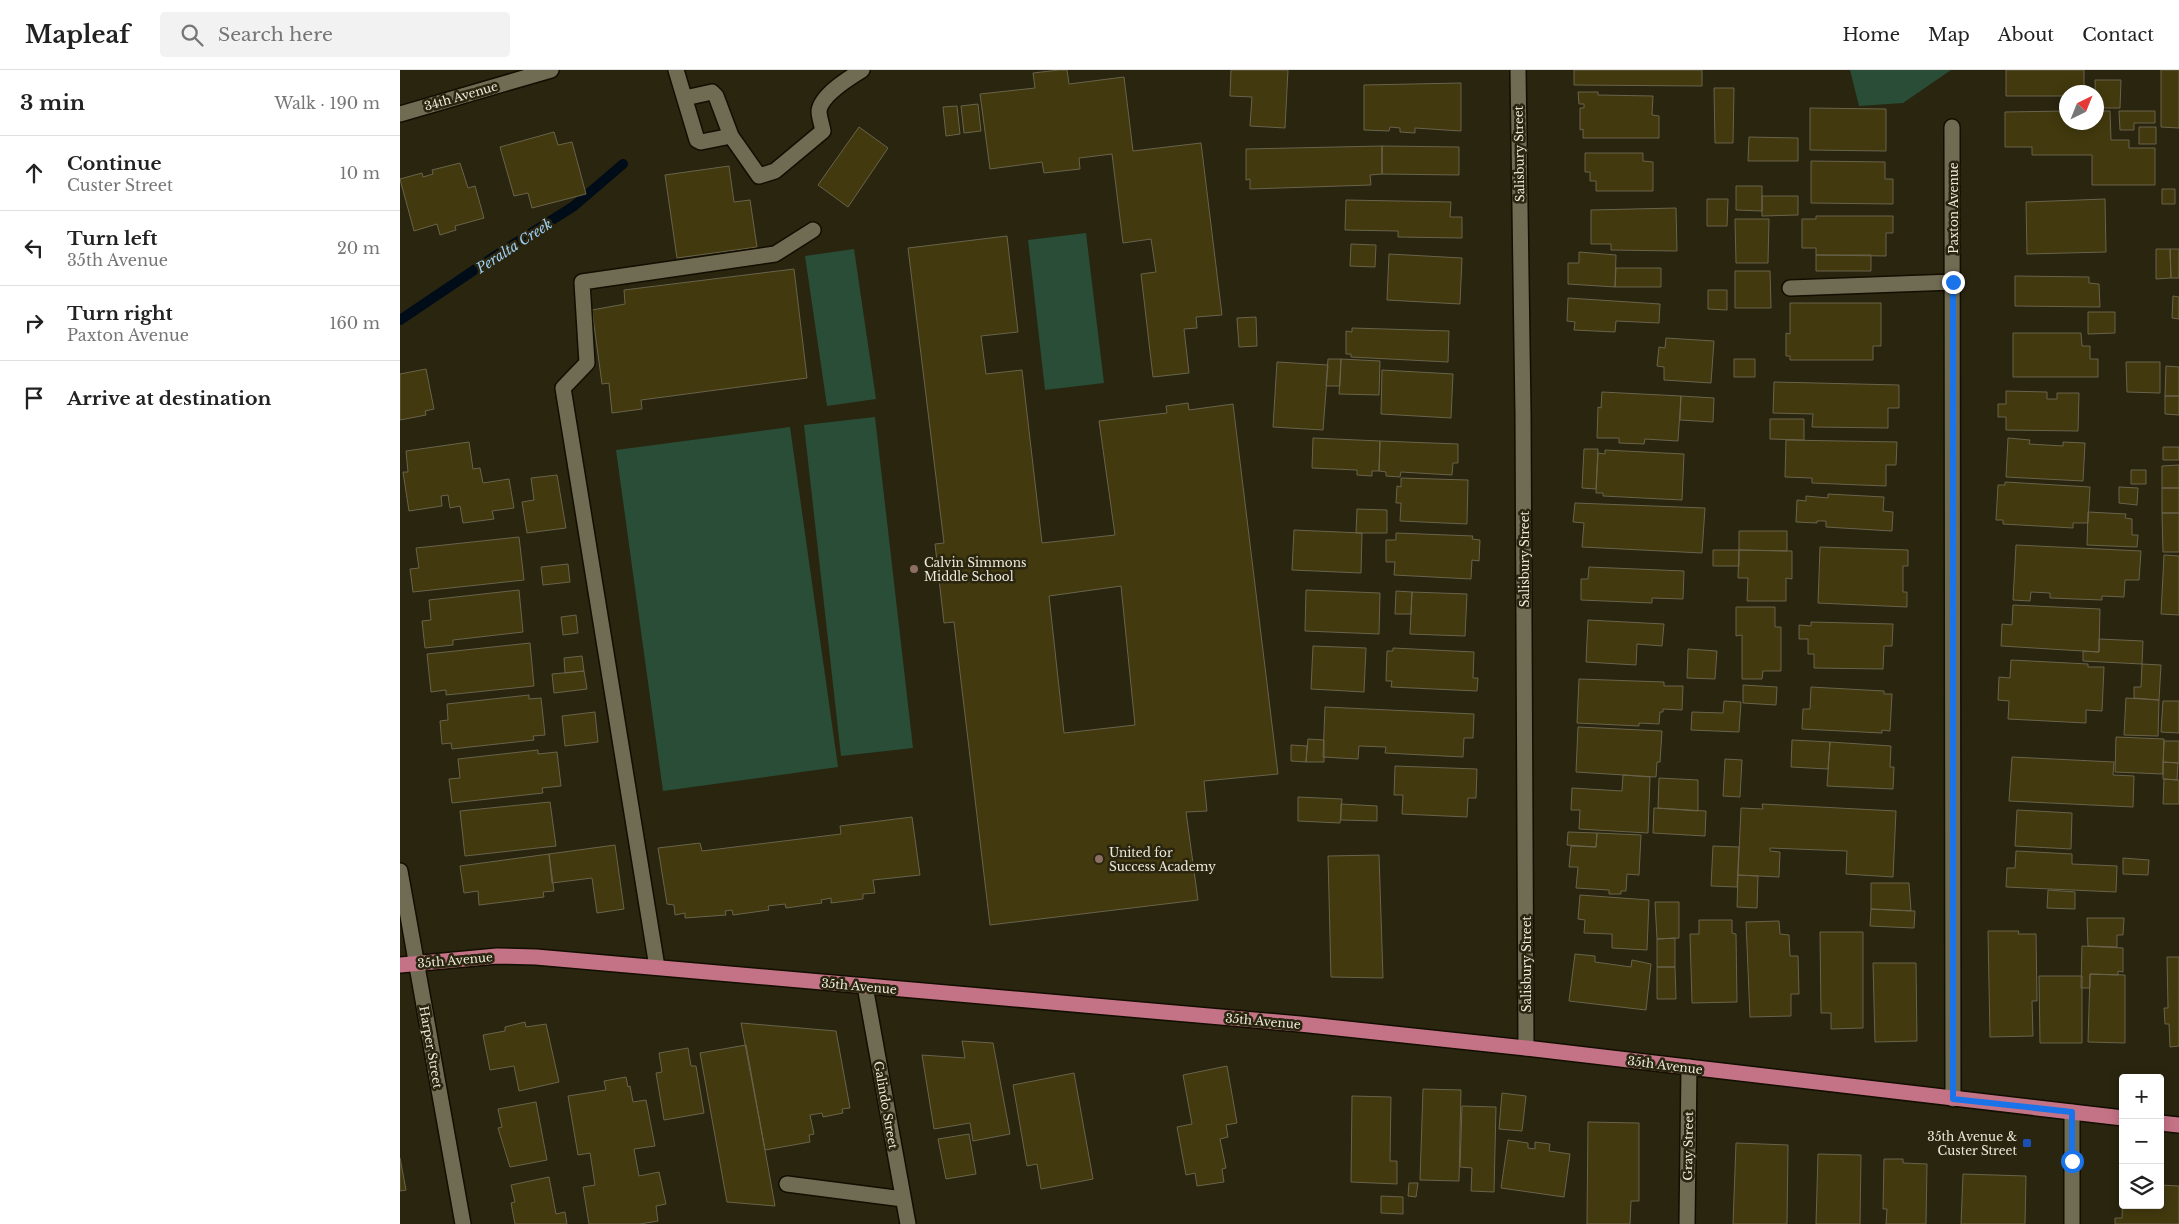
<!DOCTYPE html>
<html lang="en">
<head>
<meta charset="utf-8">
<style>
	body { margin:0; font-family:"Libre Baskerville",serif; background:#f2f2f2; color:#222 }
	.controls { position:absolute; right:15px; bottom:15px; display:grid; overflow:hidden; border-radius:5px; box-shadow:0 2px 12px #0003 }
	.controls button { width:45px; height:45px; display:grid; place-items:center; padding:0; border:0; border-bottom:1px solid #e0e0e0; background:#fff; color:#222; font:25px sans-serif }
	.compass { position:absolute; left:1659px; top:15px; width:45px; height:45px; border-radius:50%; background:#fff; box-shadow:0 2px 12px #0003; rotate:43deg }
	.stop { position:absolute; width:15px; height:15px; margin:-11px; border:4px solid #1a73e8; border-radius:50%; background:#fff }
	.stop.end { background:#1a73e8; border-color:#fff; box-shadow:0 1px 5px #0008 }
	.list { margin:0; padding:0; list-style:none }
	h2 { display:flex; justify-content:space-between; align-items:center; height:65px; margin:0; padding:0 20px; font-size:21px }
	h2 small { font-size:16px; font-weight:400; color:#767676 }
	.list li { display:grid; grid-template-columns:32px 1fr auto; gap:15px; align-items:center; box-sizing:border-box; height:75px; padding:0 20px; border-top:1px solid #e0e0e0 }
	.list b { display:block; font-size:19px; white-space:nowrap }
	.list p { margin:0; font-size:16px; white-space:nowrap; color:#767676 }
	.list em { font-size:16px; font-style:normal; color:#767676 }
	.icon { flex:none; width:28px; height:28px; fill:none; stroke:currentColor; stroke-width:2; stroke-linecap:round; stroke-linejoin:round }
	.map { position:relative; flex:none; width:1779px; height:1154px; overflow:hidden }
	header { display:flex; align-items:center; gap:30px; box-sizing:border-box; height:70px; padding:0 25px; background:#fff; border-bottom:1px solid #e0e0e0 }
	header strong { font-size:24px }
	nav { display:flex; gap:28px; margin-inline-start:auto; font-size:18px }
	.search { width:350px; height:45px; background:#f2f2f2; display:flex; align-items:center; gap:12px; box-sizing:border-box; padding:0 18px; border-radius:5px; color:#767676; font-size:19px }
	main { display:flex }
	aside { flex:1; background:#fff }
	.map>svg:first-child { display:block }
	.green { fill:#294d36 }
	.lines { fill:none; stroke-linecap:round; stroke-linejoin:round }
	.stream { stroke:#000c18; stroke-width:10 }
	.building { fill:#42390e; stroke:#69634b; fill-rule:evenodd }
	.minor-casing { stroke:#120e00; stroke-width:18 }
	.major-casing { stroke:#120e00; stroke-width:18 }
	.minor { stroke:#706b53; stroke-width:15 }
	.major { stroke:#c47386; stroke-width:15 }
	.route { stroke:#1a73e8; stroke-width:6 }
	.education-dot { fill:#8d6e63; stroke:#2a250f; stroke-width:2 }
	.transit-dot { fill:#1a4fb4; stroke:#2a250f; stroke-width:2 }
	.labels { text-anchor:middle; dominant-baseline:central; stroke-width:5; stroke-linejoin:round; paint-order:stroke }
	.street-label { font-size:12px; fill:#ece9db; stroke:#2a250f }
	.poi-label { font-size:12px; fill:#ece9db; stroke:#2a250f; text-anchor:start }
	.water-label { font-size:14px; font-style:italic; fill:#9fd0f5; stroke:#2a250f }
</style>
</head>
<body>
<header>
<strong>Mapleaf</strong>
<div class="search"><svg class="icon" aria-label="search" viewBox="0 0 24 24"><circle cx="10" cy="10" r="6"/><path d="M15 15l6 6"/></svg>Search here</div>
<nav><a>Home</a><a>Map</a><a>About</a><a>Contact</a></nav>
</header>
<main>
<aside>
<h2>3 min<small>Walk · 190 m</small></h2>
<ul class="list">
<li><svg class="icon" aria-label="ahead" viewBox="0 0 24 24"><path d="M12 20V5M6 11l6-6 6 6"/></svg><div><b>Continue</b><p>Custer Street</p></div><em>10 m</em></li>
<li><svg class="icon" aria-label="left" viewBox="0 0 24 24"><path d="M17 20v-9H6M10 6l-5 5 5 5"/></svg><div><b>Turn left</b><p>35th Avenue</p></div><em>20 m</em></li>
<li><svg class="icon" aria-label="right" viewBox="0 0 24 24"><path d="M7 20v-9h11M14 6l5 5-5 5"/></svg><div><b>Turn right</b><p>Paxton Avenue</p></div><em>160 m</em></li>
<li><svg class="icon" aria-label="arrive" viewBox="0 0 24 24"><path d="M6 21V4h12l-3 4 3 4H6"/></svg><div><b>Arrive at destination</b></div></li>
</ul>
</aside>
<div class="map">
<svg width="1779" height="1154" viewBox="0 0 1779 1154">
	<rect width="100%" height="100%" fill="#2a250f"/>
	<path class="green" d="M1450,0h101l-48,33 -44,3z
		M686,163l18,150 -59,7 -17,-150z
		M454,179l22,150 -49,7 -22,-150z
		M475,347l38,331 -72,8 -37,-331z
		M390,357l48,340 -175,24 -47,-341z"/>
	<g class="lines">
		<path class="stream" d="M0,250l95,-64 79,-50 49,-42"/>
	</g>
	<path class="building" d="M659,0h8l2,14 55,-7 9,74 68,-8 21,172 -26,2 1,11 -13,1 5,44 -36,4 -12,-103 15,-2 -5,-33 -28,4 -11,-89 -33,4 1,11 -36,4 -2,-11 -52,7 -10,-75 55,-6 -2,-15z
		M831,0h57l-3,58 -35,-2 2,-29 -22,-1z
		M1174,0h128v16l-128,-1z
		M1606,0h78v22h-18v4h-60z
		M1761,0h18v58l-18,-1z
		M1695,10h26l-1,28h-24z
		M1061,13v48l-46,-3v5l-15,-1v-4l-10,-1 -1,4 -25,-1v-45z
		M1314,18h20l-1,55h-18z
		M1178,22h20v3l55,1 -1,19 7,1v22h-76v-9l-3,1v-22h4v-4h-5z
		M578,34l3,27 -17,2 -3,-27z
		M557,36l3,28 -14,2 -3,-29z
		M1410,38l76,1v42l-76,-1z
		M1666,41v11h30v-11h14l1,29h18v8h26v37h-63v-30h-60v-8h-27v-35z
		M1719,41h36v12h-21v7h-14z
		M459,57l29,21 -40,59 -30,-22z
		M1739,57h17v17h-17z
		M154,62l4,13 14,-3 14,52 -54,14 -4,-15 -14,3 -14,-49z
		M1349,67l49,1v23h-50z
		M982,76v28l-12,1 1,10 -121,4v-10l-4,1v-31z
		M982,76l77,1v28l-77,-1z
		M1185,83h58v8l10,1v29h-57v-10h-6v-9h-5z
		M1411,91l74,1v17h8v25l-82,-1z
		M60,93l8,25 7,-2 9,32 -29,8 1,4 -16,5 -3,-11 -23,7 -14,-52 22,-6 1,4 10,-3 -1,-4z
		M329,96l5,36 16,-2 7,47 -80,11 -12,-83z
		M1336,116h26v25l-26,-1z
		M1762,119h13v15h-13z
		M1362,126h36v19l-36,1z
		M1307,129h21l-1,27h-20z
		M1705,129l1,53 -79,2 -1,-52z
		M946,130l105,2 -1,15h12v21l-64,-1v-6l-53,-1z
		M1276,138l1,43 -66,-1v-6h-20v-34z
		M1416,146h77v17h-7v23l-70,-1v-7h-14v-29h14z
		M1335,149h34l-1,44h-32z
		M607,166l11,96 -37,4 5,38 36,-4 20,173 73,-8 -16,-114 68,-8 -1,-7 22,-3 1,7 44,-6 45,370 -74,7 3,30 -21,1 12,88 -208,25 -36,-303 -10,1 -9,-79 9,-1 -36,-295zM721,516l14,139 -71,8 -15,-137z
		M951,174l25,1 -1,22 -25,-1z
		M1756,179h14l1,29 -15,1z
		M1770,179h9v29h-8z
		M1179,182l37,3 -1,32 -47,-3v-21h11z
		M989,184l73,4 -2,46 -73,-4z
		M1416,185h55v16h-55z
		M1216,198h45v19h-46z
		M394,199l13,109 -166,22 1,9 -30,4 -3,-30 -7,1 -10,-74 33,-6 -1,-14z
		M1335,201h35l1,37h-36z
		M1615,206l74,1v6l10,1 1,23 -85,-1z
		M1308,220h19v20l-19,-1z
		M1773,226l6,1v22l-7,-1z
		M1168,228l92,6 -1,19 -43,-2 -1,11 -41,-2 1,-8 -8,-1z
		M1390,233h91v43h-8v14h-83v-4h-4v-23l4,1z
		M1688,242h27v21l-27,1z
		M856,247l1,29 -18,1 -2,-29z
		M952,258l97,3 -1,31 -97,-5v-3h-5v-23l6,1z
		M1613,263h68l1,13h8v13h8v18h-85z
		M1266,268l48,3 -3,42 -47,-3v-13l-7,-1 2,-19 6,1z
		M928,289h13l-1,27h-14z
		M941,289l39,2 -1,34 -40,-1z
		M1334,289h21v18h-21z
		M877,292l51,3 -5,65 -50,-3z
		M1726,292h34v31l-33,-1z
		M1766,296l13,1v29h-14z
		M26,299l8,40 -9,2 1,4 -26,5v-46z
		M982,300l71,4 -2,44 -70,-4z
		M1374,312l125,3v23h-11v20l-76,-1 1,-13 -40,-1z
		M1606,321l41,1v7h10v-6h22l-1,38 -72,-1v-13h-8v-13h8z
		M1202,322l79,4 -3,45 -33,-2 -1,5 -25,-1v-5h-22l1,-31 3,1z
		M1281,326l33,2 -1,24 -33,-2z
		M1765,326h14v19l-14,-1z
		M1370,349h34v21l-34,-1z
		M913,368l67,3 -1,30h-7v5l-15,-1v-5l-45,-2z
		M1608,368l22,2 -1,4 34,2v-4l22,1 -2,38 -77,-4z
		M1386,370l111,2 -1,23h-10v21l-74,-3v-5l-27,-1z
		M980,371l78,3v19h-5l-1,12 -51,-3 -1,5 -14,-1v-4l-7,-1z
		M69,372l4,27 7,-1 3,15 26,-4 5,29 -22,3 2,8 -31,4 -3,-17 -10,2 -2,-13 -7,1 1,10 -33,5 -6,-39h5l-2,-21z
		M1763,377h16v13h-16z
		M1184,379h14l-2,40 -14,-1z
		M1205,380l79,4 -2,46 -79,-4v-3h-7l2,-40 7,1z
		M1779,395v23h-17v-22z
		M1731,400h15v14h-15z
		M157,405l9,53 -39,5 -5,-31 12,-2 -3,-22z
		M1001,408l67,2 -1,44 -67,-3 1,-18h-5l1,-17 4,1z
		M1605,412l85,5 -2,36h-15v5l-70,-4v-4h-7l2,-35h7z
		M1719,417l19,1 -1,17 -18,-2z
		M1762,418h17v25h-17z
		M1428,424l56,3 -1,14 10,1 -1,19 -66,-4v-6h-9v2l-21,-1 1,-22 9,1v-5l22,2z
		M1175,433l130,5 -3,45 -120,-6 2,-24 -11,-1z
		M957,439l30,1v23h-31z
		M1688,442l38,2 -1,4 7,1v16h6l-1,12 -50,-2z
		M1762,443h17v39h-16z
		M894,460l68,3 -1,40 -69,-3z
		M1339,461h48v20l-48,-1z
		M996,463l77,3 -1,3 8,1 -1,21 -7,-1 -1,19 -77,-4 1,-13h-9v-22h10z
		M119,467l5,43 -111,12 -3,-23 9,-1 -3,-20z
		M1616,475l125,6 -2,29h-14l-1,17 -22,-1v4l-52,-2v-5l-19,-1 -1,9 -17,-1z
		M1420,477l88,3v16h-5v26h4v15l-89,-4z
		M1313,480h26v16h-26z
		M1339,480l53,1v28l-6,-1v23h-39l1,-23h-10z
		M1764,485l15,1v59l-18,-1z
		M168,494l2,18 -27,3 -2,-18z
		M1189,497l95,4 -1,28 -31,-1v5l-71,-3v-21h7z
		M119,520l4,42 -70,8v5l-28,3 -3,-27 9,-1 -2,-20z
		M906,520l74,3 -1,41 -74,-3z
		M996,521l16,1 -1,22h-16z
		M1012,522l55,2 -2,42 -55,-2z
		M1613,535l87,4 -1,43 -98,-6 1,-22 10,1z
		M1336,537h39v20h6v44h-18l-1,8h-20v-44l-6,1z
		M176,545l2,18 -15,2 -2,-18z
		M1188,550l76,4 -2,22 -25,-2 -1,21 -50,-3z
		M1411,552l82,2 -1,22h-8l-1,23 -69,-1v-14h-6v-15h-9v-14l12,1z
		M1699,569l44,2 -1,23 -59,-3v-10l16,1z
		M130,573l4,43 -88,9v-5l-15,2 -4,-38z
		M913,576l53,2 -2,44 -53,-3z
		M993,578l81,4 -1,26h5l-1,13 -86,-4 1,-6h-6l1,-30h6z
		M1288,579l29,2 -2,28 -28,-1z
		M182,586l2,15 -19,2 -1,-15z
		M1611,590l77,4v3h16l-2,44 -16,-1v13l-78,-4 1,-18 -11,-1 1,-23 11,1z
		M1742,594l19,1 -2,35 -25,-2v-11h7z
		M184,601l3,18 -33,4 -2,-19z
		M1179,609l85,3v4h19l-1,24 -19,-1v3h-3l-1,12 -20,-1v3l-62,-3z
		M1343,615l34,2 -1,18 -33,-2z
		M1411,617l73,4v3h8l-2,37 -8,-1v3l-80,-4 1,-20h7z
		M129,625v4l12,-1 4,37 -12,1 1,4 -82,9 -1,-6 -9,1 -2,-23 8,-1 -1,-16z
		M1726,628l33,2 -1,36 -34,-1z
		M1324,631l17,1 -2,30 -48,-2 1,-18 31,1z
		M1763,631h16v32l-18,-1z
		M925,637l149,7 -1,24h-9l-1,19 -78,-4 1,-6 -27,-1 -1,13 -35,-2z
		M195,642l3,30 -33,4 -3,-30z
		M1178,657l84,4 -2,31h-3l-1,15 -80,-5z
		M1716,667l48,2 -1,35 -48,-2z
		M908,669l16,1v22h-18z
		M1392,670l38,2 -2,27 -37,-2z
		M1764,671h15v22l-16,-1z
		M1430,672l61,4 -1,21h4l-1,22 -66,-3z
		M891,675l16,1 -1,16 -15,-1z
		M138,680v4l19,-2 4,34 -19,2 1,5 -91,10 -3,-24 11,-1 -2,-19z
		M1612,687l102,5 -1,13 21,1 -1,31 -124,-6z
		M1325,689l17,1 -2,37 -17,-1z
		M1763,692l15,1 -1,17 -14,-1z
		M995,696l82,3 -1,29h-8l-1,19 -65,-3 1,-19h-9z
		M1223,705l27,2 -2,56 -69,-4 1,-19h-9l1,-22 50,3z
		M1259,708l39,2v31l-40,-3z
		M1764,709l15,1v24h-16z
		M898,727l44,2 -2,24 -42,-2z
		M150,732l6,44 -91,10 -5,-45z
		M941,734l36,2v15l-36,-1z
		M1362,734l134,7 -3,66 -47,-3 1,-23 -77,-3v3l10,1 -1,25 -41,-2 3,-67 22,1z
		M1254,738l52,3 -1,25 -52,-3z
		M1617,740l55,3 -1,36 -56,-3z
		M512,747l8,58 -47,5 2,13 -12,1v5l-32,4v-5l-10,2 1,3 -36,5 -1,-4 -17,2 1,4 -36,5 -1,-5 -7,1 1,4 -41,3v-5l-10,2 -1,-10 -7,-1 -9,-56 42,-5 2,8 139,-17 -1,-8z
		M1168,762l29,1 -1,14 -29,-2z
		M1197,763l44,2 -2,40 -12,-1 -1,17h-5v3h-12v-4l-33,-2 2,-21h-9l2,-21 25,1z
		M215,775l9,64 -27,4 -5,-35 -40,5 -3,-29z
		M1313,776l26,1 -2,40 -26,-1z
		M1616,781l56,3v10l45,2 -1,26 -110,-5 1,-19h8z
		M149,784l5,37 -11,1 1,5 -65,8 -1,-14 -14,2 -4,-27z
		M979,785l4,123 -52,-1 -3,-121z
		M1723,788l26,2 -1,15 -25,-1z
		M1338,805l20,1 -1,32 -20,-1z
		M1471,813h38l2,28 -40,-2z
		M1648,820l27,2v17l-28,-1z
		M1180,825l69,5 -2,50 -35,-2v-14l-28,-1 1,-13 -7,-1z
		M1255,832h24v36l-22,1z
		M1471,839l44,2 -1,17 -44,-2z
		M1687,848h37l-1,17h-6v12l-29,-1z
		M1299,850h33v13l4,1 1,68 -45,1 -2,-69h9z
		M1379,851l1,13 9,1 1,21h8l1,38h-8v22l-41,1 -4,-95z
		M1588,861h31l-1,3h18l1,67h-5l1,35 -43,1z
		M1420,862h43v96l-32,1v-16h-10z
		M1275,868v29h-18v-28z
		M1682,876l41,2v24l-5,-1v4l-28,-1v14h-9z
		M1175,884l20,2v6l36,5 1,-7 19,4 -5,46 -77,-9z
		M1767,887h12v89l-9,1 -1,-23h-4l-1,-16h4z
		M1473,893h43l1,78 -42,1z
		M1257,897h18l1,32h-19z
		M1690,904l35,1v68l-37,-1z
		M1639,906h43v67h-42z
		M125,952l1,5 20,-3 13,58 -40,9 -5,-25 -24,4 -7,-35 22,-4v-4z
		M341,953l95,8 14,77 -8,1 1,4 -20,4 -1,-4 -12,2 4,19 -5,1 1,7 -45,8z
		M562,971l31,2 17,91 -37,7 -3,-18 -36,6 -12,-74 43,3z
		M346,975l19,105 10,56 -48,-4 -27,-149z
		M288,978l3,18h5l8,47 -40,7 -8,-47 6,-1 -3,-19z
		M827,996l10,57 -11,2 2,12 -8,2 6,29 -4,1 2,13 -27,4 -2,-13 -9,2 -9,-48 15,-3 -9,-49z
		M674,1003l19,106 -52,10 -4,-25 -10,2 -14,-81z
		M226,1007l2,10 2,-1 3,16 13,-2 9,46 -21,3 5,27 20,-4 7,32 -10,2 2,15 -18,3h-51l-6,-37 12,-2 -5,-32 -12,2 -10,-59 38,-6 -2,-9z
		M1023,1019l38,1 -2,91 -39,-1z
		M1102,1023l24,3 -4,35 -23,-2z
		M952,1026l39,1 -1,64h7v23l-46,-2z
		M136,1032l11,58 -37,7 -12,-39 4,-1 -4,-18z
		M1062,1036l34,1 -2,85 -23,-1 1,-23 -12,-1z
		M1188,1052l51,1v78h-8l-1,23h-43z
		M569,1064l7,40 -30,5 -8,-40z
		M1108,1070l20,3v5l7,1v-7l15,2 -1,7 21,3 -6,43 -63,-9z
		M1336,1073l52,2 -1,79h-54z
		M1418,1084l43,1 -1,69h-44z
		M0,1088l6,32 -6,1z
		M1484,1089h19v4l24,1 -1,60h-40l1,-15h-4z
		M1563,1104l63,2 -1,48h-64z
		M149,1107l7,37 9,-2 2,12h-52l-4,-21 4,-1 -4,-17z
		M1009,1113h9l-2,14 -8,-1z
		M1723,1113v22h37v-20l19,1v38h-64v-6h7z
		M981,1126l22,1v17l-22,-1z"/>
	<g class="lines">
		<g class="minor-casing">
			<path id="minor" d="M276,0l21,70 4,2 30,-6
				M1118,0l5,343 3,635
				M285,28l27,-6 4,4 15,40 28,40 16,-5 48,-40c-1,-6 -4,-14 -4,-20 2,-16 30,-33 43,-41
				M0,44l151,-44
				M1552,57l1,972
				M1390,218l163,-6
				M0,801l63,353
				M257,897l-94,-579 24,-25 -5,-81 193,-28 38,-24
				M465,916l43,238
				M387,1114l116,15
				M1287,1154l2,-157
				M1672,1154v-112"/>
		</g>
		<g class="major-casing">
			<path id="major" d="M0,895l97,-9 39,1 764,67 226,24 597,70
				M1760,1053l19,2"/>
		</g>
		<use href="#minor" class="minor"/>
		<use href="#major" class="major"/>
	</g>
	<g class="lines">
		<path class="route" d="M1553,212v817l119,13v49"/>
	</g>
	<g class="education-dot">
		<circle cx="514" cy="499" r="5"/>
		<circle cx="699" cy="789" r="5"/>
	</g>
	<rect class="transit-dot" x="1622" y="1068" width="10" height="10" rx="2.5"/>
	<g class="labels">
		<g class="street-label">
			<text transform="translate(61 26) rotate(-16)">34th Avenue</text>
			<text transform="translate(1119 84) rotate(-91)">Salisbury Street</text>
			<text transform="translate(1553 138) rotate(-90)">Paxton Avenue</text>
			<text transform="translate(1124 489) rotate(-90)">Salisbury Street</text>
			<text transform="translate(55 890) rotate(-5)">35th Avenue</text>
			<text transform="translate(1126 894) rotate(-90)">Salisbury Street</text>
			<text transform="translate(459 916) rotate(5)">35th Avenue</text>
			<text transform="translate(863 951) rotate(5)">35th Avenue</text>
			<text transform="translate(31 977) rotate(80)">Harper Street</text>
			<text transform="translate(1265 995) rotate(7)">35th Avenue</text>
			<text transform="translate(486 1035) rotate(80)">Galindo Street</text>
			<text transform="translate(1288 1076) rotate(-89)">Gray Street</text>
		</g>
		<g class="poi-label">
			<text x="524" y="492">Calvin Simmons<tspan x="524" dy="14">Middle School</tspan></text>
			<text x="709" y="782">United for<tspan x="709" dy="14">Success Academy</tspan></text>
			<text x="1617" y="1066" text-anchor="end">35th Avenue &amp;<tspan x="1617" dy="14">Custer Street</tspan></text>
		</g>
		<g class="water-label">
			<text transform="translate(114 176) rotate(-33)">Peralta Creek</text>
		</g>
	</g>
</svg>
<div class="controls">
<button>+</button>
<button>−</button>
<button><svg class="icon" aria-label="layers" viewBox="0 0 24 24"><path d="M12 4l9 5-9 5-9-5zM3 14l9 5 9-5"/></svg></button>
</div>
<svg class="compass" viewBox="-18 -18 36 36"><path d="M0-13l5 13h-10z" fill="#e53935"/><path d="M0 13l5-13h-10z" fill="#767676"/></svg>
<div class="stop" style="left:1672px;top:1091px"></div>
<div class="stop end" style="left:1553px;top:212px"></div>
</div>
</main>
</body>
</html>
